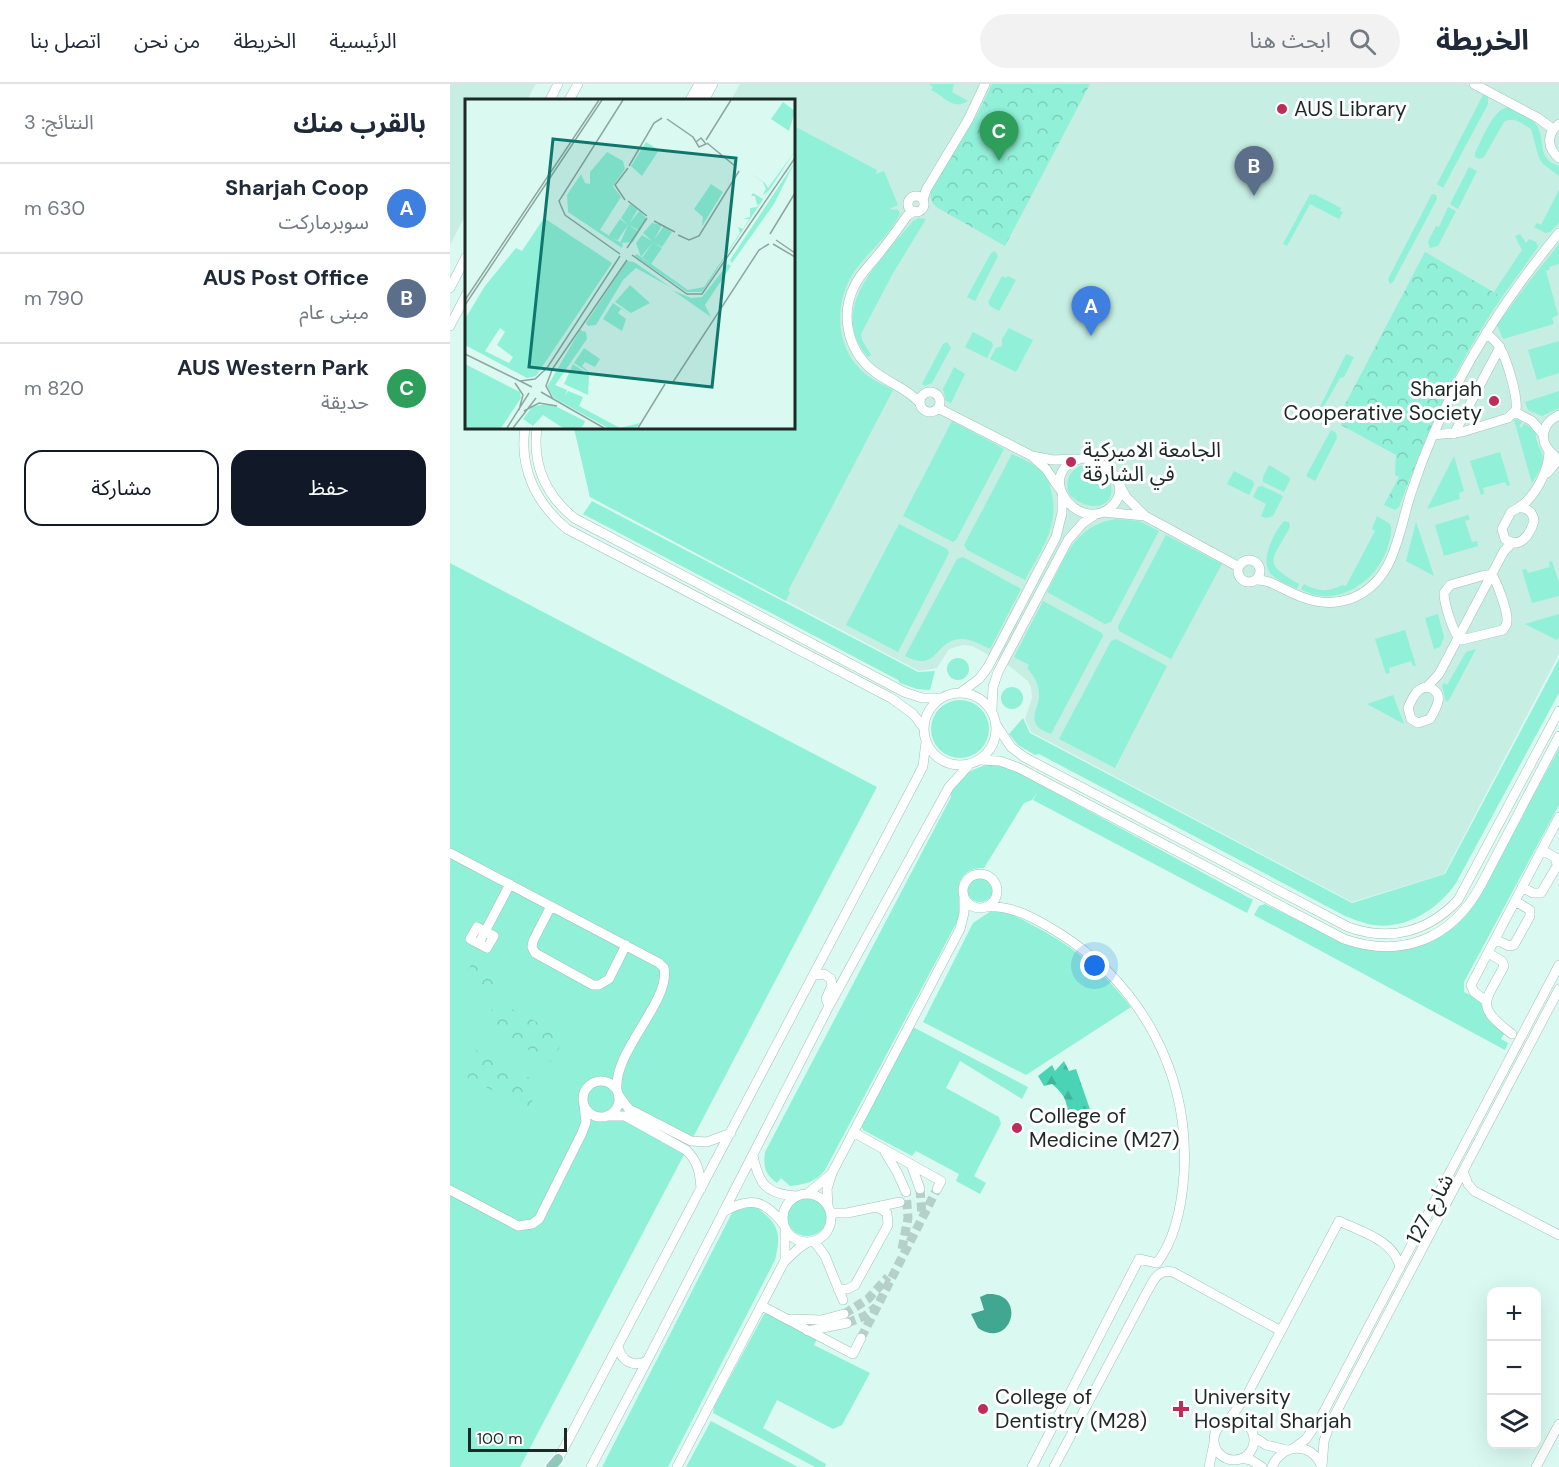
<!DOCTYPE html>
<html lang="ar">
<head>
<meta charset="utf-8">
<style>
	body { margin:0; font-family:"DM Sans","Noto Sans Arabic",sans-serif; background:#f2f2f3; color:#1f2937; direction:rtl }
	.controls { position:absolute; right:18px; bottom:18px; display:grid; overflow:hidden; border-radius:12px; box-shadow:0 6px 24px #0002 }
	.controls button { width:54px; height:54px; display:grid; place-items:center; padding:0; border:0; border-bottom:2px solid #e0e1e3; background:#fff; color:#1f2937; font:30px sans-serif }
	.scale { position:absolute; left:18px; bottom:15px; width:99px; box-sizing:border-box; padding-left:6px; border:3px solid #1d2926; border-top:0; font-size:16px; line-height:21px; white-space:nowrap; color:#1d2926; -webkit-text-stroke:4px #fff; paint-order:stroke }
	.you { position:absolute; left:645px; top:882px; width:21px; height:21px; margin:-15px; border:4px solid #fff; border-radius:50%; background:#1a73e8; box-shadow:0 0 0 9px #1a73e833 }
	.badge { display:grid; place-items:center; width:39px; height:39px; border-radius:50%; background:#111827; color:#fff; font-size:20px; font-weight:700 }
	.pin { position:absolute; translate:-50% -50px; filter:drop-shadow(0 2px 3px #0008) }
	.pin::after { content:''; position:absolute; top:32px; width:21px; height:18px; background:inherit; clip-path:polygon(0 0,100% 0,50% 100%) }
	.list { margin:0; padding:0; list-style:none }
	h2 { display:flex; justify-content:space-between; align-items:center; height:78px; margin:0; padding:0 24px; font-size:26px }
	h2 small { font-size:20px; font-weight:400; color:#747a83 }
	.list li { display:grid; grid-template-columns:39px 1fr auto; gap:18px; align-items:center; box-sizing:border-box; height:90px; padding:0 24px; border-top:2px solid #e0e1e3 }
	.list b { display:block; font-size:22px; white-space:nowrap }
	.list p { margin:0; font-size:20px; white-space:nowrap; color:#747a83 }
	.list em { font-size:20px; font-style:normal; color:#747a83 }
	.actions { display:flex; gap:12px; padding:18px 24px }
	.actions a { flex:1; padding:14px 0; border:2px solid #111827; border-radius:18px; text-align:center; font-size:21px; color:#111827 }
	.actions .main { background:#111827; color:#fff }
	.icon { flex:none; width:33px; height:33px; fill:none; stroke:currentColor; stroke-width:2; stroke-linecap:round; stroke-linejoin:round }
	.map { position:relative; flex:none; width:1109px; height:1383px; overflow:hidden; direction:ltr }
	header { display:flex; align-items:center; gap:36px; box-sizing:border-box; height:84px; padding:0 30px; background:#fff; border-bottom:2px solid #e0e1e3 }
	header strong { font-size:28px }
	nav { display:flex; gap:33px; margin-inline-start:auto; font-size:21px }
	.search { width:420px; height:54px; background:#f2f2f3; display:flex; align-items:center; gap:15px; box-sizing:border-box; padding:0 21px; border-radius:33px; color:#747a83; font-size:22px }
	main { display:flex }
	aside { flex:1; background:#fff }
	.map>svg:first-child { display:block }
	.built { fill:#c6eee2 }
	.green { fill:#91f0d8 }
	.forest { fill:url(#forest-firs) }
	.park { fill:url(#park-crowns) }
	.water { fill:#42a790 }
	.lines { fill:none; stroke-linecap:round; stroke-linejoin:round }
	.minor-tunnel { stroke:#b4d0c8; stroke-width:9; stroke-dasharray:9 4.5; stroke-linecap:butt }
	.minor-casing { stroke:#a2c1b8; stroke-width:10 }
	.major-casing { stroke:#fff; stroke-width:12 }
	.minor { stroke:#fff; stroke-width:9 }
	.major { stroke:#90c9bc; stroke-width:10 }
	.poi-dot { fill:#bc2d59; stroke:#fff; stroke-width:2 }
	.labels { text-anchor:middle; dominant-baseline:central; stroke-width:6; stroke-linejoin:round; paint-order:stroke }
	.poi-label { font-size:21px; fill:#1d2926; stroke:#fff; text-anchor:start }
	.street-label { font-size:21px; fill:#1d2926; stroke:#fff }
	.inset-road { fill:none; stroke:#8ea6a0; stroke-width:1.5 }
	.view { fill:#0f766e; fill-opacity:0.15; stroke:#0f766e; stroke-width:3 }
	.inset-edge { fill:none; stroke:#1d2926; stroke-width:3 }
</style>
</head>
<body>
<header>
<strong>الخريطة</strong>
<div class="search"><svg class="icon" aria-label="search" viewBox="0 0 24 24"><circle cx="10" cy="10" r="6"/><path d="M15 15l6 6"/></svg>ابحث هنا</div>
<nav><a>الرئيسية</a><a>الخريطة</a><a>من نحن</a><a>اتصل بنا</a></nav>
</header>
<main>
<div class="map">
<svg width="1109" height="1383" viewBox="0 0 1109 1383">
	<defs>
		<pattern id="forest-firs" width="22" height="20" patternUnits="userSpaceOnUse" patternTransform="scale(1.5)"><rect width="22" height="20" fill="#4ad3b5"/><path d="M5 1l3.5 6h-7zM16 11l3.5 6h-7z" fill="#40b59c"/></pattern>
		<pattern id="park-crowns" width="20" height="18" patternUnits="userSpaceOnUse" patternTransform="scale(1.5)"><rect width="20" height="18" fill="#91f0d8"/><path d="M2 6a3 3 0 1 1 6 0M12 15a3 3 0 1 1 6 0" fill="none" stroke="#7dceb9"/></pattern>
	</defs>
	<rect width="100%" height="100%" fill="#dafaf1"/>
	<path class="built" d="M0,0h86l-9,16h-61v114l-16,31z
		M290,0h819v570l-115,220 -92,28 -321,-170 -6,-13 7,-21 -1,-11 -3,-6 -19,-15 -37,-20 -9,-1 -14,4 -12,19 -18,3 -329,-174 -16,-69h220v-328h-63z"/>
	<path class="green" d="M479,0h25l-2,8 16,9c-16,10 -23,-5 -37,-11l2,-3z
		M1033,11l5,2v7l-45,84 -6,-4z
		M1059,23c8,5 19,8 25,15 14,15 0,36 25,44v10l-16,-12 -4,-6 -8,-29c-9,-6 -18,-13 -27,-7l-20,35 -5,2 -4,-2v-4c7,-13 18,-45 34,-46z
		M344,42l83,44 -1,4 8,-3 14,34 -9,4 9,1 2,4c-11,22 -32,38 -46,58 -20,30 -19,73 7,98 9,9 21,14 32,20l-105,201 2,1 -4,9 -196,-104 -16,-69h220z
		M1019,83l8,4 -19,38 -8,-5z
		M1109,106v33l-9,9 -4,1 -12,-6 3,-4 4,2z
		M860,110l3,1 1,-1 27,14 -1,3 3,1 -4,7 -29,-15 -23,42 -4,-2z
		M982,110l4,1 1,4 -44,83 -3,2 -2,-5z
		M998,123l8,4 -18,35 -8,2 -2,-6 8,-16 3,1z
		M468,134l8,1 -34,56 -31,59 1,6 9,15 -3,2c-43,-49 15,-99 45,-136z
		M1070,150l6,9 3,-4 7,3 2,5 -36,50 -8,-5 28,-42 -7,-14z
		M1109,160v20l-10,3 1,2 -4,2 12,44 -6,3 2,6 -51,15 -6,-14 31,-42z
		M545,167l3,5 -23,45 -8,-4 24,-44z
		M552,192l4,2 2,-2 8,4 -17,31 -9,-5 -2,-4z
		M559,244l24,12 -17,32 -26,-13 6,-11 6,-2v-7z
		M523,248l19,10 1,4 -6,12 -22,-11z
		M1109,257v32l-22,7 -9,-30z
		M497,258l4,6 -19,35 -7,3 -3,-2 21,-40z
		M896,270l8,3 -10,20 -4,1 -20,35 3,2 -2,3h-4l-1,-3z
		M504,283l11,7 -14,29 -5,-2 -3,-12z
		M1109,307v17l-17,8 -14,-6 -3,-8z
		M1066,335l6,3 -3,4 2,2 3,-4 12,5c-2,14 6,19 7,30 0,8 -7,17 -11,24l-18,-63z
		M502,337l52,28 -48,91 -3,2 -50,-26z
		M881,346l5,3 1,5 -22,43 -9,-5z
		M1050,368l10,33 -3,1 -2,-4 -22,6 1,6 -3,1 -11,-34z
		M562,370c10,5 21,9 29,16 7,6 9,15 11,25 7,32 -12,57 -27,85l-58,-30 -3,-5z
		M1004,372l10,35 -5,2 1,6 -33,10z
		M819,381l20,12 1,3 -6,12 -21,-10v-5z
		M630,382c12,-1 23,5 30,15 9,30 -25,31 -41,13 -4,-12 -1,-22 11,-28z
		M784,387l19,10 1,4 -5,10 -22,-11z
		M812,402l21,10 -10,20 -7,2 -5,-2 5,-12 -13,-7 5,-10z
		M142,417l326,171 17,-1 -5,19 -13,-1 -17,-6 -2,-3 -315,-166z
		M1018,431l2,4 -5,2 7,21 5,-1 1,5 -34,10 -9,-31z
		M927,432l13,8c3,7 0,14 -2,22 -10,35 -52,64 -87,43l3,-5c13,8 26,8 38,1l4,1 29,-55 -3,-2z
		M665,435l24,2 20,10 -48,91 -6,2 -58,-32c19,-34 25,-65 68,-73z
		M834,437l5,1 1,5c-17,33 -30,35 9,57l-2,5c-8,-4 -19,-8 -26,-15 -12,-13 3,-42 13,-53z
		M966,438l18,54 -28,-15z
		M449,440l48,25 2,4 -51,99 -52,-27z
		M716,451l56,29 -51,95 -52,-28 -1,-5z
		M513,473l58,32 -31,60c-8,-4 -17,-9 -26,-10 -30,-2 -24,35 -59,17l52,-97z
		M1102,477l7,22v13l-27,7 -10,-33 4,-1 2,4 22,-6 -1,-5z
		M0,479l427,224 -357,680h-70z
		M593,517l59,32 1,3 -52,98c-4,-2 -10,-4 -13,-7 -9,-10 2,-22 1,-33 0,-10 -5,-18 -12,-26l2,-3 -15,-8z
		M988,530l6,23 -4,10 -6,2 -9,-31z
		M1109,530v23l-2,3 -32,-16z
		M955,546l11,36h-3l-2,-5 -22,7 1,5 -4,1 -11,-35z
		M666,555l51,27 -52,102 -56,-29 52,-98z
		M1026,565l-27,51 -3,2 -4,-17 3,-2 2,2 19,-33z
		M497 585a11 11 0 1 1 22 0a11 11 0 1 1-22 0Z
		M1109,575v34l-103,190c-19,28 -54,49 -88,41 -8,-2 -15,-5 -23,-8l-306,-162 -4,1 -17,-10 -9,-11 14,-16 7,15 322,170 93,-29z
		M551 614a11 11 0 1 1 22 0a11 11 0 1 1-22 0Z
		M943,611l11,29 -37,-20z
		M481 645a29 29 0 1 1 58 0a29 29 0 1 1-58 0Z
		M1109,664v57l-95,177v10l16,8c5,17 10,23 25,32l-4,7 7,4 -3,7 -251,-135 5,-9 6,-2 71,35 26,9 76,-11 19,-12 21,-26z
		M540,680l22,5 30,15 -1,1 212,115 -6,13 -214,-113 4,-8 -5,8 -8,3 -40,65c-16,0 -24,7 -26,22l5,14 -5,16 -133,250c-10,13 -20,14 -35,16l-9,-8 -4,5c-12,-9 -14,-16 -12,-31l186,-355 -1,-5c13,-18 19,-22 40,-28z
		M517 805a13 13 0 1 1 26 0a13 13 0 1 1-26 0Z
		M541,827h9l11,3c53,26 83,46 120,93l-105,68 -103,-53 50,-99z
		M463,943l115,60 -6,12 -62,-38 -14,27 53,29 2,7 -27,52 12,7 -6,11 -24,-13 3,-7 -43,-23 -4,5 -49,-26 -3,-7z
		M337 1132a20 20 0 1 1 40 0a20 20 0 1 1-40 0Z
		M304,1122c24,16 28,26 21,54l-107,207h-66l131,-256z
		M319,1229l49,24 -4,8 56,28 -28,52 -9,4 -56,-29 -14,28 63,36 -1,3h-10l-102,-54 1,-6 50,-93z
		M261,1337l87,46h-112z"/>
	<path class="forest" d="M614,977l5,10 7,-2 17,49 -10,5 -16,2 -2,-5c5,-16 0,-25 -13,-36l-8,2 -6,-10 14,-11 3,6z"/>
	<path class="park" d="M542,0h98l-85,162 -67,-38c-7,-5 -9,-11 -6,-19l45,-74z
		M975,168l77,45c-45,64 -75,137 -103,210l-4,3 -11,-5 15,-28 -4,-2 1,-20 -55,-30 -2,-9z
		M23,877l29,16 -9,17 -29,-15z
		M47,917l68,36 -13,25 -69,-36z
		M22,964l69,36 -13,25 -69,-36z"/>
	<path class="water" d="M537,1210c41,-3 25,57 -9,34l-7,-14 13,-4 -4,-13z"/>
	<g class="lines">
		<path class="minor-tunnel" d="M470,1105l2,26
			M452,1165l6,-31 -2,-26
			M394,1230l24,-15 20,-22
			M397,1239l18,-7 11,-9
			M411,1254l76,-149"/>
		<g class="minor-casing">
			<path id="minor" d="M1024,0l64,34 15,11
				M100,16l8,-16
				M119,16l9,-16
				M240,16l9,-16
				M253,16l-3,-4 4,-12
				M254,16l9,-16
				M1109,40c-13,10 -12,24 0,34
				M458 120a8 8 0 1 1 16 0a8 8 0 1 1-16 0Z
				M473,116l3,-10 42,-70 17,-36
				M464,127l-7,5c-10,14 -19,27 -30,40 -8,10 -17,18 -22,29 -15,28 -8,63 16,84 15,13 34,18 48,33
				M0,204l16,-31
				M0,242l16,-31
				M470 318a10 10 0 1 1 20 0a10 10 0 1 1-20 0Z
				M488,324l94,48 21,4 23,-1
				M1065,328l17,9 11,13
				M75,344c-6,40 11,75 42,101l324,169 22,16 11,14
				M87,344c-5,37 8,66 37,90l330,174 18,6h19
				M1004,350l46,-87
				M983,351l29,-3 46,-14 8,-8c2,-14 -9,-50 -16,-62 -3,-6 -8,-10 -14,-15
				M1104,371c-16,-12 -13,-32 5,-40
				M584,374l12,11 13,19
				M633,374c23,2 52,29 27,50 -33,26 -79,-37 -27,-50z
				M1097,389l12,-14
				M669,400l7,13 19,19 94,51
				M1068,424c9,-1 15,4 16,13 -4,14 -14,29 -29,18l-3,-10 9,-17z
				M1068,424c17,-10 31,-38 31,-57
				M653,428l42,4
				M788 487a11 11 0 1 1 22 0a11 11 0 1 1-22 0Z
				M1035,491h7c5,7 16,37 15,46 0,5 -2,5 -4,9l-42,10c-8,-6 -17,-37 -17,-47l6,-8z
				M805,496c11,-1 19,4 29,9 21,11 42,18 66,10 45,-16 48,-66 61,-106 31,-95 84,-183 148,-260
				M977,603l12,-13 65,-123 8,-8
				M977,603c19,5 10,20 3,32l-12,4 -7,-4 -3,-11c4,-9 8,-20 19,-21z
				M474 645a36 36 0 1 1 72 0a36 36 0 1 1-72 0Z
				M510,609l19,-14 9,-12 68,-130 6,-24v-17
				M542,625l1,-22 5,-15 70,-132 15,-17 13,-9
				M547,642l14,21 13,10 324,170c42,15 80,5 110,-27l101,-189
				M530,676l20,1 19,7 325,171c58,20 108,0 137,-54l78,-149
				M0,769l209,110 5,5c7,33 -51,83 -47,122
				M513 807a17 17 0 1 1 34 0a17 17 0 1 1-34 0Z
				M1072,803l11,6h8l16,-27 -1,-8 -14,-8
				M101,822l-18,35 -1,6 3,6 58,32h6l10,-6 17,-34
				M537,823c26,-2 51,13 72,26 83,52 131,142 125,240 -2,32 -8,65 -27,90l-18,-4 -107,208
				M27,843l17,9 -7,12 -17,-9z
				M1045,855l14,7 5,-1 16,-29v-6l-15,-9
				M29,859l31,-59
				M1038,869l14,8 2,5c-18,36 -31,39 8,68
				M365,891l9,-1 7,5 1,6 -6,14 3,7
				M1035,916l-11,-8 -3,-7 88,-168
				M133 1015a18 18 0 1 1 36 0a18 18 0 1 1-36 0Z
				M169,1012l10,13 62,32 16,1 24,-9
				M156,1032h19l61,34c12,11 14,23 15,39
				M403,1048l88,49 -4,8
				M435,1068l12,20 9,20
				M303,1072c6,28 13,38 43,40
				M461,1080l9,25
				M1013,1087l5,13 6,7 85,44
				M0,1106l68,36 14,-2 7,-5 43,-86 4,-11 -2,-17
				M333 1134a24 24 0 1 1 48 0a24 24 0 1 1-48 0Z
				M357,1110l23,-19
				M378,1122l-1,-17 5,-16 128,-244 4,-16v-15
				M273,1128c28,-16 42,-12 61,13
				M381,1129h16l53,-11
				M364,1157l11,15 18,44
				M335,1177v-33
				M388,1205h10l7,-4 33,-60 -1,-12 -10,-6
				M312,1222l91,48 8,-16
				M341,1235l30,1 23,-6
				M358,1247l39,-8
				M168,1262c3,15 15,22 29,15
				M764 1356a20 20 0 1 1 40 0a20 20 0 1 1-40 0Z
				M778,1337l19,-26 92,-174c22,11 56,19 61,47
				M804,1353l12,8 21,5
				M844,1364l12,-9 14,-20 239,-454
				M792,1374l9,2 11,7
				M105,1381l361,-685 7,-14 3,-24
				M141,1383l56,-106 182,-355 120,-219 20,-22
				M227,1383l107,-205 15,-14 9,-6
				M604,1383l93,-175c7,-12 10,-23 26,-20l108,59
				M759,1383l5,-24
				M822,1383c9,-23 39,-26 49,-2
				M872,1383l2,-26 6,-17 229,-435
				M1086,1383l23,-43"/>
		</g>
		<g class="major-casing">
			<path id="major" d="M101,1383l7,-8"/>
		</g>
		<use href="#minor" class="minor"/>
		<use href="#major" class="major"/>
	</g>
	<g class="poi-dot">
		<circle cx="832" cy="25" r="6"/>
		<circle cx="1044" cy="317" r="6"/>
		<circle cx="621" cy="378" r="6"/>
		<circle cx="567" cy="1044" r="6"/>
		<circle cx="533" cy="1325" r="6"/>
		<path d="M728 1316h6v6h6v6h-6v6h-6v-6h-6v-6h6z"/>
	</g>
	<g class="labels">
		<g class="poi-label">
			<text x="844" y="25">AUS Library</text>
			<text x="1032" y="305" text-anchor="end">Sharjah<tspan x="1032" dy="24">Cooperative Society</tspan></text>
			<text x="633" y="366">الجامعة الاميركية<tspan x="633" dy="24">في الشارقة</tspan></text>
			<text x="579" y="1032">College of<tspan x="579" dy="24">Medicine (M27)</tspan></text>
			<text x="545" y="1313">College of<tspan x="545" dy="24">Dentistry (M28)</tspan></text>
			<text x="744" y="1313">University<tspan x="744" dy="24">Hospital Sharjah</tspan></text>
		</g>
		<g class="street-label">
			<text transform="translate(980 1125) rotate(-62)">شارع 127</text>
		</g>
	</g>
	<g transform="translate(15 15)">
		<rect width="330" height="330" fill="#dafaf1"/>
		<path d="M330,52l-93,141h-15l-53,-36 3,-2 51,36 16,-3 36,-54 -2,-6 5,2 6,-10h-6l7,-2v-9l7,-1 3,-4 -3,2 -2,-9h-4l2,-3 10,6 5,-8 -6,5 4,-7 -3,-7 -16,-11 18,12 3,5zM142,53l16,9 2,8 -12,17 8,11 -21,33 23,14 -1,4 -54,-36 -1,-17 14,-21 4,9 5,1v-12zM330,63l-21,42 -42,59 -2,-3zM165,105l8,5 -9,15 11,-14 6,8 -6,13 -11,-6 10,7 -6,10 -13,1 8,-18 -11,16 -8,-6 11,-16 8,6 -7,-7zM79,119l68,45 -76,113 -9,2 -62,-33v-26l20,-33 31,-38 6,3zM35,229l5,4 -8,13 16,12 -4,6 -24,-12zM187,124l10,2 -8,15 10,-14 8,6 -10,15 -9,-5 9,6 -11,16 -9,-6 11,-16 -12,15 -5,-14 6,-8 10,6 -9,-8zM162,162l7,1 38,26 -36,-20 -13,12 -27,45 -8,1 -2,-3zM263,165l3,2 -26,39 6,12 -39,-27 19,8 11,-1zM165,186l20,18 -19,10 -16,-11zM148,204l18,12 -10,-6 -3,4 8,6 -4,12 -19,-12zM115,231l6,2 1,7 -32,46 12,5 -2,6 3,-5 15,6 -4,9 41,22 20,-5 -4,5h-28l-54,-30 -7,-11zM119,249l16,11 -5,8 -10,-5 -3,4 9,8 -17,-11zM0,265l55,28 1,6 -20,30h-36zM108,265l16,11 -1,20 -24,-11zM86,305l34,17 -1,3 -3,4h-18l-20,-13 -10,11 -10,-7 10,-13z" fill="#91f0d8" fill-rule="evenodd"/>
		<path d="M318,3l12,9 -6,20 -18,-12zM181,43l13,8 -17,26 -11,-10zM246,85l12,8 -21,34 1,-9 -9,-8z" fill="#91f0d8"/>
		<path class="inset-road" d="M202,20l26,18 6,10 7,-3 -5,-6 -5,4M241,41l25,-40M242,44l28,23M164,67l25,-43 8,-5M160,101l-10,-15 13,-17M163,102l19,15M189,122l21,11M305,135l25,-41M213,136l11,5 10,-4 40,-65M311,141l19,13M308,145l22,13M162,149l20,-30M155,155l-55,-39 -6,-14 64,-101M167,156l55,39h15l93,-136M0,201l134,-200M0,206l137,-205M0,255l67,33M82,269l73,-112M87,271l-6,16 7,13M86,272l76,-111M55,282l15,-2 12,-11M208,283l86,-132 10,-6M50,284l8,12 -4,15M76,293l63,36M59,312l15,-8 18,3M42,329l22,-35M48,329l23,-30M173,329l27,-44"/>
		<path class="view" d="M88,40l183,19 -24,229 -183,-20z"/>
		<rect width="330" height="330" class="inset-edge"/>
	</g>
</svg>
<div class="controls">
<button>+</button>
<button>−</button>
<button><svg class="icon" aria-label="layers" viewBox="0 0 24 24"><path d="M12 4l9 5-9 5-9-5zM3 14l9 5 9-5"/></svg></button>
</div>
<div class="scale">100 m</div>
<div class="you"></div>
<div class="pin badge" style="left:641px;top:252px;background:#3f7fe0">A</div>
<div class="pin badge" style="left:804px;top:112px;background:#5c6f8a">B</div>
<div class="pin badge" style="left:549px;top:77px;background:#2e9e5b">C</div>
</div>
<aside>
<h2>بالقرب منك<small>النتائج: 3</small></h2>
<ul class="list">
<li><span class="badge" style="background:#3f7fe0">A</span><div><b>Sharjah Coop</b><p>سوبرماركت</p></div><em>630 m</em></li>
<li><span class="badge" style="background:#5c6f8a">B</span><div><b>AUS Post Office</b><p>مبنى عام</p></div><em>790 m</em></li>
<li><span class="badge" style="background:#2e9e5b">C</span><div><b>AUS Western Park</b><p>حديقة</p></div><em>820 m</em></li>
</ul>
<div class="actions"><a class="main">حفظ</a><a>مشاركة</a></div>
</aside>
</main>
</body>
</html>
